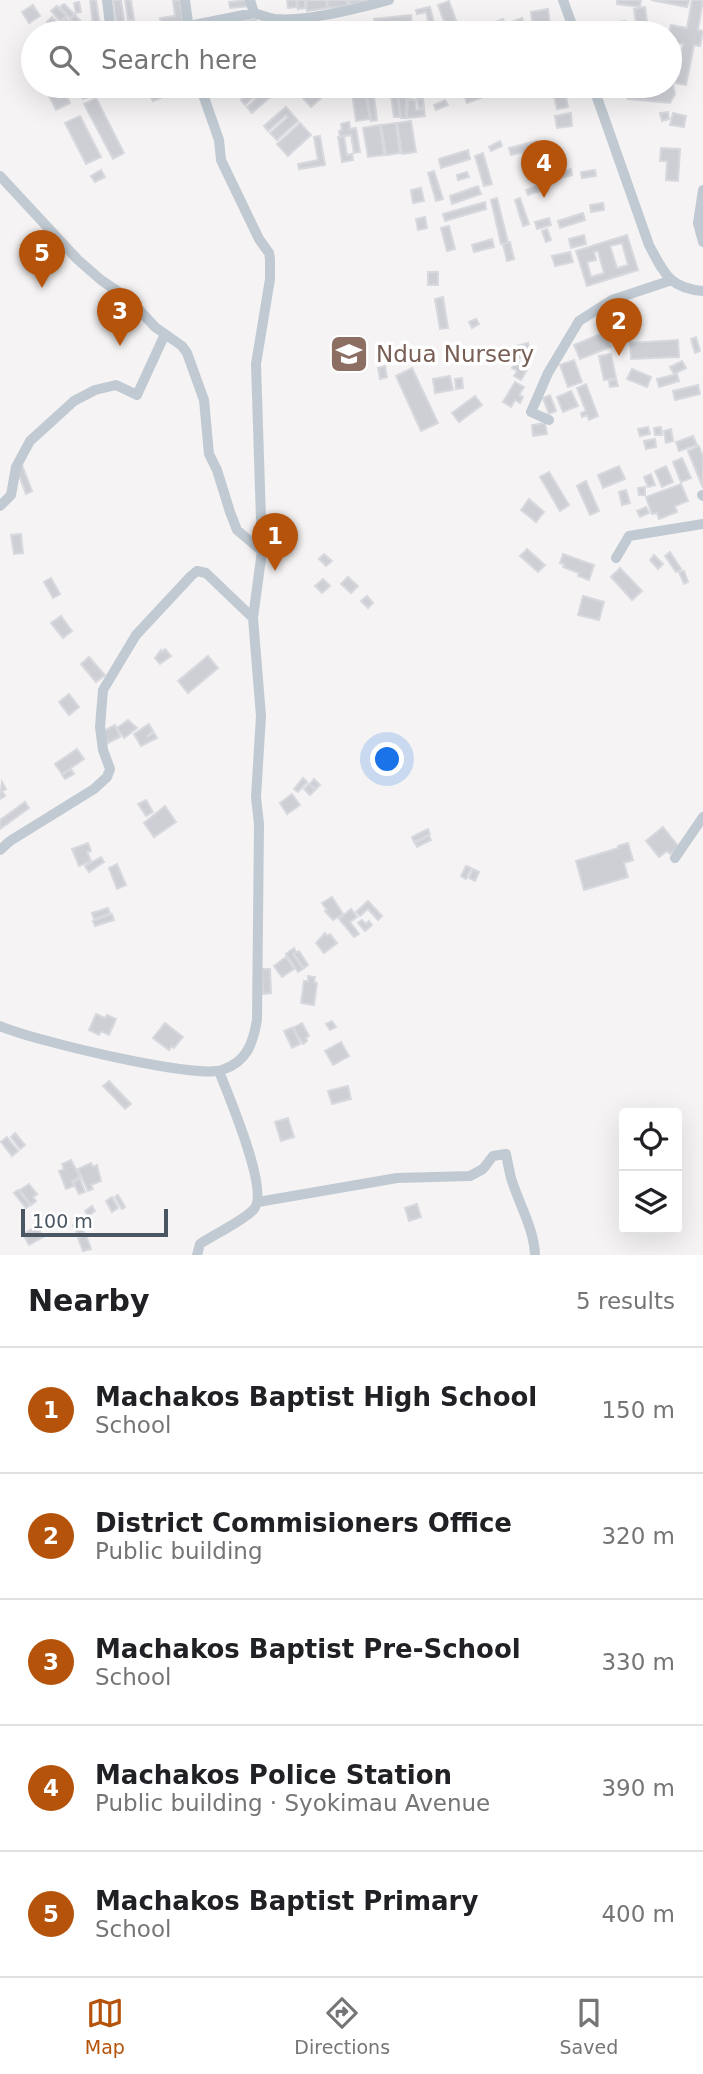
<!DOCTYPE html>
<html lang="en">
<head>
<meta charset="utf-8">
<style>
	body { margin:0; font-family:"DejaVu Sans",sans-serif; background:#f2f2f2; color:#202124 }
	.controls { position:absolute; right:21px; bottom:21px; display:grid; overflow:hidden; border-radius:7px; box-shadow:0 7px 28px #0002 }
	.controls button { width:63px; height:63px; display:grid; place-items:center; padding:0; border:0; border-bottom:2px solid #e0e0e0; background:#fff; color:#202124; font:35px sans-serif }
	.scale { position:absolute; left:21px; bottom:18px; width:147px; box-sizing:border-box; padding-left:7px; border:4px solid #4a5661; border-top:0; font-size:19px; line-height:24px; white-space:nowrap; color:#4a5661; -webkit-text-stroke:5px #fff; paint-order:stroke }
	.you { position:absolute; left:388px; top:760px; width:24px; height:24px; margin:-18px; border:5px solid #fff; border-radius:50%; background:#1a73e8; box-shadow:0 0 0 10px #1a73e833 }
	.badge { display:grid; place-items:center; width:46px; height:46px; border-radius:50%; background:#b45309; color:#fff; font-size:23px; font-weight:700 }
	.pin { position:absolute; translate:-50% -58px; filter:drop-shadow(0 2px 4px #0008) }
	.pin::after { content:''; position:absolute; top:37px; width:24px; height:21px; background:inherit; clip-path:polygon(0 0,100% 0,50% 100%) }
	.list { margin:0; padding:0; list-style:none }
	h2 { display:flex; justify-content:space-between; align-items:center; height:91px; margin:0; padding:0 28px; font-size:30px }
	h2 small { font-size:23px; font-weight:400; color:#757577 }
	.list li { display:grid; grid-template-columns:46px 1fr auto; gap:21px; align-items:center; box-sizing:border-box; height:126px; padding:0 28px; border-top:2px solid #e0e0e0 }
	.list b { display:block; font-size:26px; white-space:nowrap }
	.list p { margin:0; font-size:23px; white-space:nowrap; color:#757577 }
	.list em { font-size:23px; font-style:normal; color:#757577 }
	.icon { flex:none; width:38px; height:38px; fill:none; stroke:currentColor; stroke-width:2; stroke-linecap:round; stroke-linejoin:round }
	.map { position:relative; flex:none; width:703px; height:1255px; overflow:hidden }
	.search { position:absolute; background:#fff; box-shadow:0 7px 28px #0002; left:21px; right:21px; top:21px; height:77px; display:flex; align-items:center; gap:18px; box-sizing:border-box; padding:0 24px; border-radius:38px; color:#757577; font-size:26px }
	.sheet { height:721px; background:#fff }
	nav { display:flex; justify-content:space-around; align-items:center; box-sizing:border-box; height:98px; border-top:2px solid #e0e0e0; background:#fff; font-size:19px; color:#757577 }
	nav a { display:grid; justify-items:center; gap:4px }
	nav .on { color:#b45309 }
	.map>svg:first-child { display:block }
	.building { fill:#cdcfd5; stroke:#d7d9de; stroke-width:2; fill-rule:evenodd }
	.lines { fill:none; stroke-linecap:round; stroke-linejoin:round }
	.street { stroke:#c1cad2; stroke-width:10 }
	.labels { text-anchor:middle; dominant-baseline:central; stroke-width:7; stroke-linejoin:round; paint-order:stroke }
	.education-label { font-size:23px; fill:#785e54; stroke:#fff; text-anchor:start }
</style>
</head>
<body>
<div class="map">
<svg width="703" height="1255" viewBox="0 0 703 1255">
	<rect width="100%" height="100%" fill="#f5f3f3"/>
	<path class="building" d="M90,0h6l5,33h-7z
		M113,0h8l5,33h-8z
		M125,0h6l3,20h-6z
		M173,0h7l3,22 -22,3 -1,-7 15,-2z
		M248,0l1,6 -19,2 -1,-6z
		M287,0h9l1,7 -9,1z
		M297,0h8v8l-7,1z
		M306,0h20l1,8 -20,3z
		M327,0h20v6l-19,2z
		M348,0h20v2l-19,2z
		M617,0h24l-1,7 -23,-3z
		M651,0h38l-2,7z
		M692,0h11l-5,30 5,1 -3,15 -6,-1 -8,40 -16,-3v-11h3l1,-8 5,1 4,-20 -13,-2 -1,-9 2,-8 16,3z
		M449,1l9,25 -11,3 -9,-24z
		M79,2l2,10 -5,1 -2,-10z
		M64,4l10,10 -4,4 -10,-11z
		M33,5l7,11 -11,7 -7,-11z
		M57,6l9,10 -6,5 -9,-10z
		M430,7l5,20 -12,3 -1,-4 7,-2 -3,-12 -9,2 -1,-4z
		M645,7l2,15 -11,1 -2,-14z
		M548,9l2,16 -17,2 -2,-15z
		M75,15l9,10 -5,4 -9,-10z
		M411,15l2,18h-37l-2,-14z
		M52,17l6,6 -5,5 -6,-6z
		M66,18l10,12 -4,3 -11,-10z
		M522,18l5,12 -14,3 -4,-10z
		M256,19l2,14h-33l-2,-9z
		M503,19l5,14h-8l-3,-6 -5,1 2,5h-6l-3,-7z
		M625,21l2,9 -24,3 -1,-8z
		M335,22l1,11h-8l-1,-4h-3l1,4h-7l-1,-8z
		M140,24l1,7 -12,1 -1,-7z
		M315,25l1,8h-7l2,-4 -7,1v-4z
		M300,26l1,7h-39v-3z
		M546,27l1,5 -9,1 -1,-5z
		M670,84h3l2,10 -5,9 -42,-4 1,-13h41z
		M55,86h7l8,17 -14,7 -10,-20z
		M77,86h13l4,9 -11,4z
		M145,86h15l5,10 -12,5z
		M256,86h12l7,7 -23,20 -5,-6 17,-16 -2,-2 -17,16 -4,-5z
		M313,86h8l6,7 -16,14 -10,-11z
		M405,86h16l1,11 -5,1 -1,-10 -5,1 1,10h-5z
		M461,86h16l4,12 -14,5z
		M398,87l1,6h-2l3,24h-6l-4,-29z
		M373,89l4,31 -6,1 -5,-31z
		M365,91l5,28 -14,2 -4,-28z
		M565,92l3,15 -11,2 -3,-14z
		M406,94v24h-5l-3,-23z
		M96,98l28,55 -11,6 -29,-55z
		M423,98l1,9 -5,1 -2,-9z
		M408,100h7l1,10 8,-1 1,7 -18,2z
		M445,100l3,5 -12,5 -2,-5z
		M286,107l12,14 -21,19 -7,-7 18,-16 -2,-2 -18,16 -4,-5z
		M668,112l1,7 -7,2 -2,-8z
		M571,113l1,13 -15,2 -2,-12z
		M673,113l13,3 -2,11 -14,-2z
		M80,116l21,41 -15,7 -21,-41z
		M411,121l5,31 -14,2 -5,-31z
		M349,122l1,7 6,-1 4,24 -6,1 -3,-18 -11,2 -1,-6 3,-1 -1,-6z
		M300,123l11,12 -23,21 -11,-12z
		M396,123l4,30 -14,2 -5,-30z
		M380,125l4,30 -16,2 -5,-29z
		M320,136l5,29 -26,4 -1,-5 20,-4 -4,-23z
		M344,136l3,19 5,-1 1,6 -11,2 -4,-25z
		M500,141l2,5 -11,5 -2,-4z
		M537,141l2,7 -28,7 -2,-7z
		M661,148l19,1 -2,32 -12,-1 1,-19h-7z
		M468,150l2,9 -29,9 -2,-9z
		M483,153l9,31 -8,2 -9,-30z
		M541,157l3,14 -6,2 -3,-14z
		M571,169l1,6 -26,7 -2,-6z
		M101,170l4,7 -10,5 -4,-6z
		M595,170l1,6 -14,2 -1,-6z
		M434,171l9,28 -7,2 -8,-28z
		M467,172l2,5 -11,3 -1,-5z
		M538,185l2,6 -12,4 -2,-5z
		M478,186l3,8 -29,10 -2,-8z
		M421,188l3,13 -11,2 -2,-13z
		M497,198l11,44 -7,2 -10,-44z
		M520,198l9,26 -6,2 -8,-26z
		M485,202l1,7 -41,12 -2,-7z
		M603,203l1,7 -13,2 -1,-7z
		M583,213l2,7 -25,8 -2,-7z
		M425,217l2,11 -9,2 -2,-11z
		M549,218l2,7 -14,4 -2,-7z
		M449,226l6,23 -8,2 -6,-23z
		M547,229l4,11 -5,2 -4,-11z
		M584,235l2,9 -15,4 -2,-9z
		M627,235l11,35 -51,16 -11,-35zM622,243l6,22 -11,3 -7,-22zM598,251l6,22 -13,4 -4,-15 9,-2 -2,-8z
		M492,239l2,8 -20,5 -2,-7z
		M510,242l4,17 -7,2 -4,-17z
		M570,252l3,10 -18,4 -3,-10z
		M428,272h10v13h-10z
		M443,297l5,31 -8,1 -5,-30z
		M476,319l3,5 -7,4 -3,-6z
		M605,332l6,15 -31,12 -6,-14z
		M696,337l4,14 -5,2 -4,-14z
		M678,340l1,17 -48,2 -1,-16z
		M528,343l3,13 -11,2 -3,-12z
		M611,354l5,24 -12,2 -5,-24z
		M574,360l8,22 -14,5 -8,-22z
		M516,361l12,7 -7,12 -7,-4 3,-5 -5,-3z
		M682,361l4,7 -12,6 -4,-7z
		M385,366l2,11 -7,2 -2,-11z
		M412,368l26,55 -17,8 -25,-55z
		M632,369l19,8 -4,10 -20,-8z
		M677,374l2,7 -20,6 -2,-8z
		M450,376l3,14 -18,3 -2,-14z
		M462,378l1,10 -7,1 -1,-10z
		M616,379l2,7 -8,1 -1,-6z
		M515,382l9,5 -5,8 4,2 -3,6 -5,-3 -4,7 -8,-5z
		M586,384l12,32 -9,4 -2,-5 -5,2 -1,-4 5,-2 -9,-23z
		M698,385l2,9 -25,6 -2,-9z
		M571,391l7,15 -15,6 -6,-15z
		M550,395l6,16 -7,3 -6,-16z
		M475,396l7,9 -23,17 -7,-9z
		M545,423l2,11 -14,2 -1,-11z
		M648,427l2,7 -10,2 -2,-7z
		M661,427l1,8h-7l-1,-7z
		M671,429l2,12 -7,2 -2,-12z
		M693,436l4,9 -18,6 -3,-9z
		M655,439l1,8 -10,2 -2,-8z
		M699,446l4,11v31l-15,-37z
		M682,458l9,20 -10,4 -8,-20z
		M22,465l10,26 -6,3 -10,-27z
		M619,466l6,13 -22,9 -5,-13z
		M666,466l7,16 -11,5 -7,-16z
		M549,472l20,33 -9,6 -20,-34z
		M651,474l4,11 -7,2 -4,-10z
		M586,481l13,30 -9,4 -13,-29z
		M681,484l7,17 -13,5 2,6 -18,7 -2,-6 -5,1 -6,-17z
		M645,487v8h-6l-1,-7z
		M626,490l4,13 -8,2 -3,-13z
		M529,499l15,13 -8,10 -15,-12z
		M646,507l3,6 -9,4 -3,-6z
		M21,534l2,19 -9,1 -3,-19z
		M527,549l18,16 -7,7 -18,-16z
		M670,552l11,17 -5,3 -11,-16z
		M324,554l8,7 -6,5 -7,-7z
		M563,554l31,11 -5,15 -11,-4 1,-3 -16,-6 1,-3 -4,-1z
		M654,555l9,9 -5,5 -8,-9z
		M620,568l22,23 -10,9 -21,-23z
		M684,571l4,11 -4,2 -5,-12z
		M348,577l10,9 -7,7 -10,-9z
		M51,578l9,16 -7,4 -9,-16z
		M323,579l7,7 -8,7 -7,-7z
		M367,596l6,7 -5,5 -7,-7z
		M583,596l21,6 -5,18 -21,-5z
		M61,616l11,15 -9,7 -12,-15z
		M165,649l6,7 -11,8 -5,-6 6,-8 1,2z
		M208,656l10,12 -30,25 -10,-12z
		M89,657l16,18 -9,7 -15,-18z
		M69,694l10,13 -10,8 -10,-13z
		M128,720l9,8 -13,10 -7,-10z
		M149,724l4,7 -6,6 7,-4 3,5 -16,8 -7,-12z
		M115,725l5,12 -12,6 -6,-11z
		M77,749l7,10 -22,15 -7,-10z
		M71,769l3,5 -9,5 -3,-4z
		M303,778l4,4 -9,10 -4,-3z
		M314,779l6,6 -4,4 -6,-5z
		M2,782l4,7 -4,2 3,5 -5,3z
		M309,784l6,6 -5,5 -6,-6z
		M292,794l8,11 -13,9 -7,-11z
		M146,800l7,12 -7,4 -8,-12z
		M25,802l4,6 -29,21v-9z
		M165,806l11,16 -22,15 -10,-14z
		M663,827l16,20 -9,7 -3,-3 -8,6 -13,-16z
		M428,829l2,5 -16,8 -2,-5z
		M429,836l2,4 -14,7 -2,-4z
		M88,843l3,8 -4,1 4,9 -12,5 -7,-17z
		M628,843l5,17 -9,3 4,14 -44,13 -8,-29 42,-13v-2z
		M101,857l3,5 -15,10 -4,-6z
		M117,864l9,21 -9,4 -8,-21z
		M466,866l5,2 -5,11 -5,-3z
		M473,869l6,3 -4,9 -6,-3z
		M332,897l11,17 -10,6 -8,-9 2,-1 -5,-7z
		M368,901l14,15 -4,4 -10,-11 -8,7 -4,-4z
		M108,908l2,5 -16,6 -2,-6z
		M351,909l6,8 -7,5 9,12 -5,3 -15,-18z
		M112,914l2,6 -19,6 -2,-5z
		M362,920l4,4 3,-3 3,4 -7,6 -7,-8z
		M325,933l2,3 3,-2 7,9 -13,10 -8,-10z
		M294,948l2,4 -3,2 10,15 -5,3 -12,-18z
		M299,951l9,14 -4,3 -10,-14z
		M286,957l8,12 -12,8 -8,-11z
		M262,969h8l1,24 -8,1z
		M308,976l7,1 -1,5 3,1 -3,22 -13,-2 3,-22h4z
		M96,1014l9,4 2,-3 9,4 -7,16 -8,-4 -2,4 -10,-5z
		M332,1021l4,6 -6,3 -4,-6z
		M165,1023l18,14 -9,11 -2,-2 -3,4 -16,-12z
		M302,1023l7,13 -3,2 1,3 -4,3 -10,-16z
		M293,1027l7,17 -8,4 -8,-17z
		M341,1042l8,14 -16,9 -8,-14z
		M109,1081l22,23 -6,5 -22,-23z
		M348,1086l3,13 -19,5 -4,-13z
		M288,1118l6,19 -13,4 -6,-19z
		M15,1133l10,12 -5,4 -9,-12z
		M7,1137l11,14 -6,5 -11,-14z
		M71,1160l9,17 -8,4 2,5 -8,3 -7,-18 5,-2 -2,-5z
		M91,1163l2,4 4,-2 4,16 -10,4 2,4 -5,2 -10,-22z
		M80,1179l5,13 -6,2 -6,-12z
		M29,1184l8,10 -4,3 3,4 -5,4 -11,-15z
		M18,1190l12,15 -4,3 -12,-15z
		M118,1195l7,12 -3,2 -7,-12z
		M112,1197l6,11 -6,4 -6,-11z
		M417,1204l4,13 -12,4 -4,-13z
		M92,1206l3,5 -7,5 -3,-5z
		M84,1221l3,6 -5,2 2,3 -6,3 -5,-10z
		M37,1226l6,11 -14,8 -6,-11z
		M86,1235l5,14 -8,2 -5,-13z"/>
	<g class="lines">
		<path class="street" d="M107,0l4,33
			M185,0l4,30
			M250,0l4,13c7,2 14,5 21,6 29,3 85,-11 114,-19
			M563,0l12,33
			M173,33l16,-7 65,-13
			M560,33l13,-4
			M593,86l56,159c15,28 20,43 54,46
			M350,90l26,-4
			M0,176l77,83 24,21 28,19 26,28 27,19 5,7 17,47 5,54 8,16 13,42 7,18 25,21
			M703,190l-5,33 5,19
			M549,420l-18,-8 17,-39 31,-52 33,-21 60,-20
			M702,495l1,1
			M0,506l11,-11 5,-28 14,-26 44,-40 21,-11 21,-5 21,10 28,-61
			M616,558l13,-22 74,-12
			M0,850l10,-9 84,-52 13,-12 3,-8 -7,-19 -3,-23 3,-37 33,-55 55,-59 6,-5 9,2 47,45
			M675,858l28,-41
			M0,1026c32,14 193,53 222,44 25,-8 31,-27 35,-50l2,-196 -3,-27 5,-81 -8,-98 9,-67 -6,-187 14,-85v-20l-1,-6 -10,-14 -38,-79 -2,-20 -19,-54
			M258,1202l139,-24 73,-2 13,-7 10,-13 13,-2c2,9 3,18 6,27 8,25 22,48 23,74
			M197,1255l3,-11c13,-9 45,-24 54,-35 16,-18 -26,-114 -35,-138"/>
	</g>
	<defs>
		<g id="school-square" transform="scale(2.0125)"><rect x="-9" y="-9" width="18" height="18" rx="4" fill="#8d6e63" stroke="#fff"/><path d="M0-5L7-2L0 1L-7-2ZM-4 1L0 2.5L4 1V4Q0 6-4 4Z" fill="#fff"/></g>
	</defs>
	<g fill-rule="evenodd">
		<use href="#school-square" x="349" y="354"/>
	</g>
	<g class="labels">
		<g class="education-label">
			<text x="376" y="354">Ndua Nursery</text>
		</g>
	</g>
</svg>
<div class="controls">
<button><svg class="icon" aria-label="locate" viewBox="0 0 24 24"><circle cx="12" cy="12" r="6"/><path d="M12 2v4M12 18v4M2 12h4M18 12h4"/></svg></button>
<button><svg class="icon" aria-label="layers" viewBox="0 0 24 24"><path d="M12 4l9 5-9 5-9-5zM3 14l9 5 9-5"/></svg></button>
</div>
<div class="scale">100 m</div>
<div class="you"></div>
<div class="pin badge" style="left:275px;top:571px">1</div>
<div class="pin badge" style="left:619px;top:356px">2</div>
<div class="pin badge" style="left:120px;top:346px">3</div>
<div class="pin badge" style="left:544px;top:198px">4</div>
<div class="pin badge" style="left:42px;top:288px">5</div>
<div class="search"><svg class="icon" aria-label="search" viewBox="0 0 24 24"><circle cx="10" cy="10" r="6"/><path d="M15 15l6 6"/></svg>Search here</div>
</div>
<section class="sheet">
<h2>Nearby<small>5 results</small></h2>
<ul class="list">
<li><span class="badge">1</span><div><b>Machakos Baptist High School</b><p>School</p></div><em>150 m</em></li>
<li><span class="badge">2</span><div><b>District Commisioners Office</b><p>Public building</p></div><em>320 m</em></li>
<li><span class="badge">3</span><div><b>Machakos Baptist Pre-School</b><p>School</p></div><em>330 m</em></li>
<li><span class="badge">4</span><div><b>Machakos Police Station</b><p>Public building · Syokimau Avenue</p></div><em>390 m</em></li>
<li><span class="badge">5</span><div><b>Machakos Baptist Primary</b><p>School</p></div><em>400 m</em></li>
</ul>
</section>
<nav>
<a class="on"><svg class="icon" aria-label="map" viewBox="0 0 24 24"><path d="M3 6l6-2 6 2 6-2v14l-6 2-6-2-6 2zM9 4v14M15 6v14"/></svg>Map</a>
<a><svg class="icon" aria-label="directions" viewBox="0 0 24 24"><path d="M12 3l9 9-9 9-9-9zM9 14v-3h6M13 9l2 2-2 2"/></svg>Directions</a>
<a><svg class="icon" aria-label="saved" viewBox="0 0 24 24"><path d="M7 4h10v16l-5-4-5 4z"/></svg>Saved</a>
</nav>
</body>
</html>
